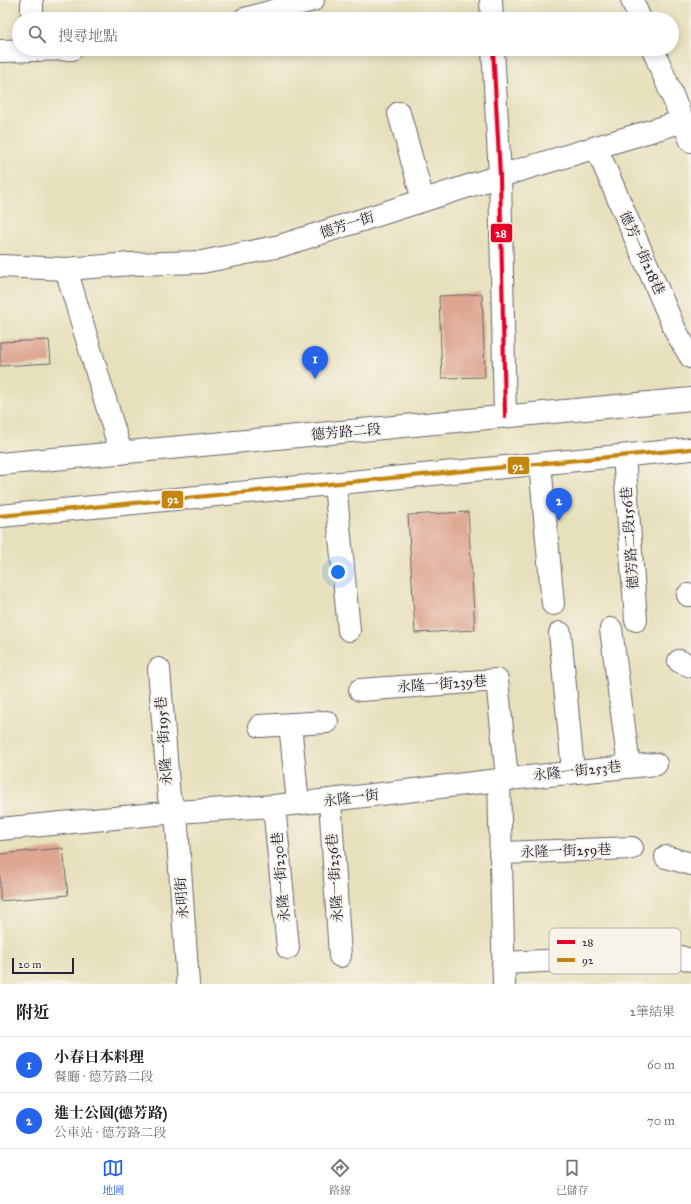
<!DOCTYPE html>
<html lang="zh-TW">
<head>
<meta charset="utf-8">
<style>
	body { margin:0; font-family:"IM FELL Great Primer","Noto Serif TC",serif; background:#f6f6f6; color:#202124 }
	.scale { position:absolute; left:12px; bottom:10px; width:62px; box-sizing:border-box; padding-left:4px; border:2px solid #22223b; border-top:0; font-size:11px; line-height:14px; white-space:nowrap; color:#22223b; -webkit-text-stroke:3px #f7f3e8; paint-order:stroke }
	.you { position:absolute; left:338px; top:572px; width:14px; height:14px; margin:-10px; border:3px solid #fff; border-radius:50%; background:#1a73e8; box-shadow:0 0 0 6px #1a73e833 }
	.badge { display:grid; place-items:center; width:26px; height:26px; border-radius:50%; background:#2563eb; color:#fff; font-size:13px; font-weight:700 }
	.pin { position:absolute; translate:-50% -33px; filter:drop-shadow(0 1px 2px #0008) }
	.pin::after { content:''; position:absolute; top:21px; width:14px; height:12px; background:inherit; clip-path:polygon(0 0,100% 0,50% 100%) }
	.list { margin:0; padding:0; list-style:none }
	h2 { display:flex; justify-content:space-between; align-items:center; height:52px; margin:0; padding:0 16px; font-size:17px }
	h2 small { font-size:13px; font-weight:400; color:#757577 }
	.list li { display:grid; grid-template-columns:26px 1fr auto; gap:12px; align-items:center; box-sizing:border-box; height:56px; padding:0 16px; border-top:1px solid #e0e0e0 }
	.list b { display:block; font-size:15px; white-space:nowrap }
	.list p { margin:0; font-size:13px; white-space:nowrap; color:#757577 }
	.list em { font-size:13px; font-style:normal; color:#757577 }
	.icon { flex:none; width:22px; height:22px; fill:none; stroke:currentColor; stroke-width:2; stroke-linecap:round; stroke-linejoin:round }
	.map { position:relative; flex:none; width:691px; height:984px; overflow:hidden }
	.search { position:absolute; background:#fff; box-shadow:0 2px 10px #0003; left:12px; right:12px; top:12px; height:44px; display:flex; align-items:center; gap:10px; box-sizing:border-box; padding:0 14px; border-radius:22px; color:#757577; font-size:15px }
	.sheet { height:164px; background:#fff }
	nav { display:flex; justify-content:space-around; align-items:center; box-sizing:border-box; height:56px; border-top:1px solid #e0e0e0; background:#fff; font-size:11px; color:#757577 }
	nav a { display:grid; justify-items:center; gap:2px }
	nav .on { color:#2563eb }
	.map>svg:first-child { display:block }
	.building { fill:#dea692 }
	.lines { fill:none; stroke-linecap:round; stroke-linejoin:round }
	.minor-casing { stroke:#676468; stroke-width:24 }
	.minor { stroke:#fff; stroke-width:22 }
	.bus-1-casing { stroke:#f7f3e8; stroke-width:7 }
	.bus-2-casing { stroke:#f7f3e8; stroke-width:7 }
	.bus-1 { stroke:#e4002b; stroke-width:4 }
	.bus-2 { stroke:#c2850f; stroke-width:4 }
	.labels { text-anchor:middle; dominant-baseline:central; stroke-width:3.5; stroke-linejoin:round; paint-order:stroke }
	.street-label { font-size:14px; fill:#22223b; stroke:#f7f3e8 }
	.key { fill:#f7f3e8; stroke:#b7b4b4; stroke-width:1 }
	.key-label { font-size:11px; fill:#22223b }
	.line-badge { stroke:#f7f3e8; stroke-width:1.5 }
	.badge-label { font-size:11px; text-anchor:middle; font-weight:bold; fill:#fff }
</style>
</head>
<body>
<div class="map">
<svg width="691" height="984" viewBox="0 0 691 984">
	<rect width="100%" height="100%" fill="#f7f3e8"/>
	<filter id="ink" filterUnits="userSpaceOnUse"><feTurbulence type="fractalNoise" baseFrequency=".025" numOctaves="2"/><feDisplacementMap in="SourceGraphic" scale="8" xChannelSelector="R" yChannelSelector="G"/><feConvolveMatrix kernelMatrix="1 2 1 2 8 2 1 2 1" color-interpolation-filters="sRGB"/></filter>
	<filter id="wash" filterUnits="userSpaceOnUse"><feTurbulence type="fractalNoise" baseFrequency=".012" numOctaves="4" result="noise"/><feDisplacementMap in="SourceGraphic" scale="16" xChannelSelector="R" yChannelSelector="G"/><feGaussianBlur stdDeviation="0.9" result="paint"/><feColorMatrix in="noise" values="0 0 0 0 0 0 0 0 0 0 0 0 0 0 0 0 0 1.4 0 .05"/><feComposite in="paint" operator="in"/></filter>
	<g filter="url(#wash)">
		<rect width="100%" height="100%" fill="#e7e0bc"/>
		<g id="blocks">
			<path class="building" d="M482,294l3,83 -43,1 -3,-82z
				M49,340l2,23 -51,3v-24z
				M468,512l7,118 -60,3 -7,-118z
				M63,848l5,47 -68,6v-47z"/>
		</g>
	</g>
	<g filter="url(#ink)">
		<use href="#blocks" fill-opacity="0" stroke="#676468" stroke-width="1"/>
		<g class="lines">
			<g class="minor-casing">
				<path id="minor" d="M32,0v19
					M491,0l1,19
					M632,0l8,19
					M244,19l69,-19
					M493,49l7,127 5,241
					M653,49l38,92
					M0,51l72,-2
					M399,113l24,87
					M596,147l80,185 15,25
					M0,266l66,3 65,-5 71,-2 78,-16 220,-70 184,-55
					M66,269l55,184
					M624,456l12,164
					M0,464l691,-65
					M540,464l13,140
					M335,484l14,146
					M0,516l691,-67
					M688,595h3
					M611,629l18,137
					M560,633l13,138
					M679,661l12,5
					M159,669l10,128 7,15 12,172
					M360,690l137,-10 10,98
					M290,724l8,79
					M260,726l67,-4
					M499,780l157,-16
					M330,800l10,156
					M274,806l14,142
					M0,829l176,-17 98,-6 56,-6 169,-20 5,204
					M500,853l132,-5
					M666,857l25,7
					M634,944l57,16
					M503,963l81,-4"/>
			</g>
			<use href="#minor" class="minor"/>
			<g class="bus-1-casing">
				<path id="bus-1" d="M493,49l7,127 5,241"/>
			</g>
			<g class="bus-2-casing">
				<path id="bus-2" d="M0,516l691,-67"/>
			</g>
			<use href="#bus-1" class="bus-1"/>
			<use href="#bus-2" class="bus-2"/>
		</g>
	</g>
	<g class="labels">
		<g class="street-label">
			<text transform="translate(347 225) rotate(-18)">德芳一街</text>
			<text transform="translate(642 253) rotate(66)">德芳一街218巷</text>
			<text transform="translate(346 432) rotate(-5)">德芳路二段</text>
			<text transform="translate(630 538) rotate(-94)">德芳路二段156巷</text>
			<text transform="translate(442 684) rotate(-4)">永隆一街239巷</text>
			<text transform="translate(164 741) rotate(-94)">永隆一街195巷</text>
			<text transform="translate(577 771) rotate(-6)">永隆一街253巷</text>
			<text transform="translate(351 798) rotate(-7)">永隆一街</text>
			<text transform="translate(566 851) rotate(-2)">永隆一街259巷</text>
			<text transform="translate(281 877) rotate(-95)">永隆一街230巷</text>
			<text transform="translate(335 878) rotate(-94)">永隆一街236巷</text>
			<text transform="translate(182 898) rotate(-94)">永明街</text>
		</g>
	</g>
	<rect x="549" y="928" width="132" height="46" rx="6" class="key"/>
	<rect x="557" y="940" width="18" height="4" fill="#e4002b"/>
	<rect x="557" y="958" width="18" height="4" fill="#c2850f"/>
	<g class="key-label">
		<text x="582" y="946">28</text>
		<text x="582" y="964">92</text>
	</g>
	<g class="line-badge">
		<rect x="490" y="223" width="23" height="20" rx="4" fill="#e4002b"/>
		<rect x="507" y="456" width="23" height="19" rx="4" fill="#c2850f"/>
		<rect x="161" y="490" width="23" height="19" rx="4" fill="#c2850f"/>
	</g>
	<g class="badge-label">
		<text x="501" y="237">28</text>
		<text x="518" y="470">92</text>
		<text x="173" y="503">92</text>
	</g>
</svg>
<div class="scale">20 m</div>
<div class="you"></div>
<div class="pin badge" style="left:315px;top:379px">1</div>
<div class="pin badge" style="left:559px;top:521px">2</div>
<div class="search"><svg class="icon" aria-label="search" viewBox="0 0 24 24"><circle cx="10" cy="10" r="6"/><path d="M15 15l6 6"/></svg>搜尋地點</div>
</div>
<section class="sheet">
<h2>附近<small>2筆結果</small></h2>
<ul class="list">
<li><span class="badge">1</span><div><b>小春日本料理</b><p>餐廳 · 德芳路二段</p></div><em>60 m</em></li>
<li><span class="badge">2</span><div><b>進士公園(德芳路)</b><p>公車站 · 德芳路二段</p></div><em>70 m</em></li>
</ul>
</section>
<nav>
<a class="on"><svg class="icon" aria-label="map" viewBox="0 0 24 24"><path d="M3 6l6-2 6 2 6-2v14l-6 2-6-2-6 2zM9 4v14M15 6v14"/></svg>地圖</a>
<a><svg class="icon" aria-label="directions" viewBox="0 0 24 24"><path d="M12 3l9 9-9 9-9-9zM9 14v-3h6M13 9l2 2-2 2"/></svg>路線</a>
<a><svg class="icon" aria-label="saved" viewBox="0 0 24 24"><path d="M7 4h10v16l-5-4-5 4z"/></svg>已儲存</a>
</nav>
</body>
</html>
